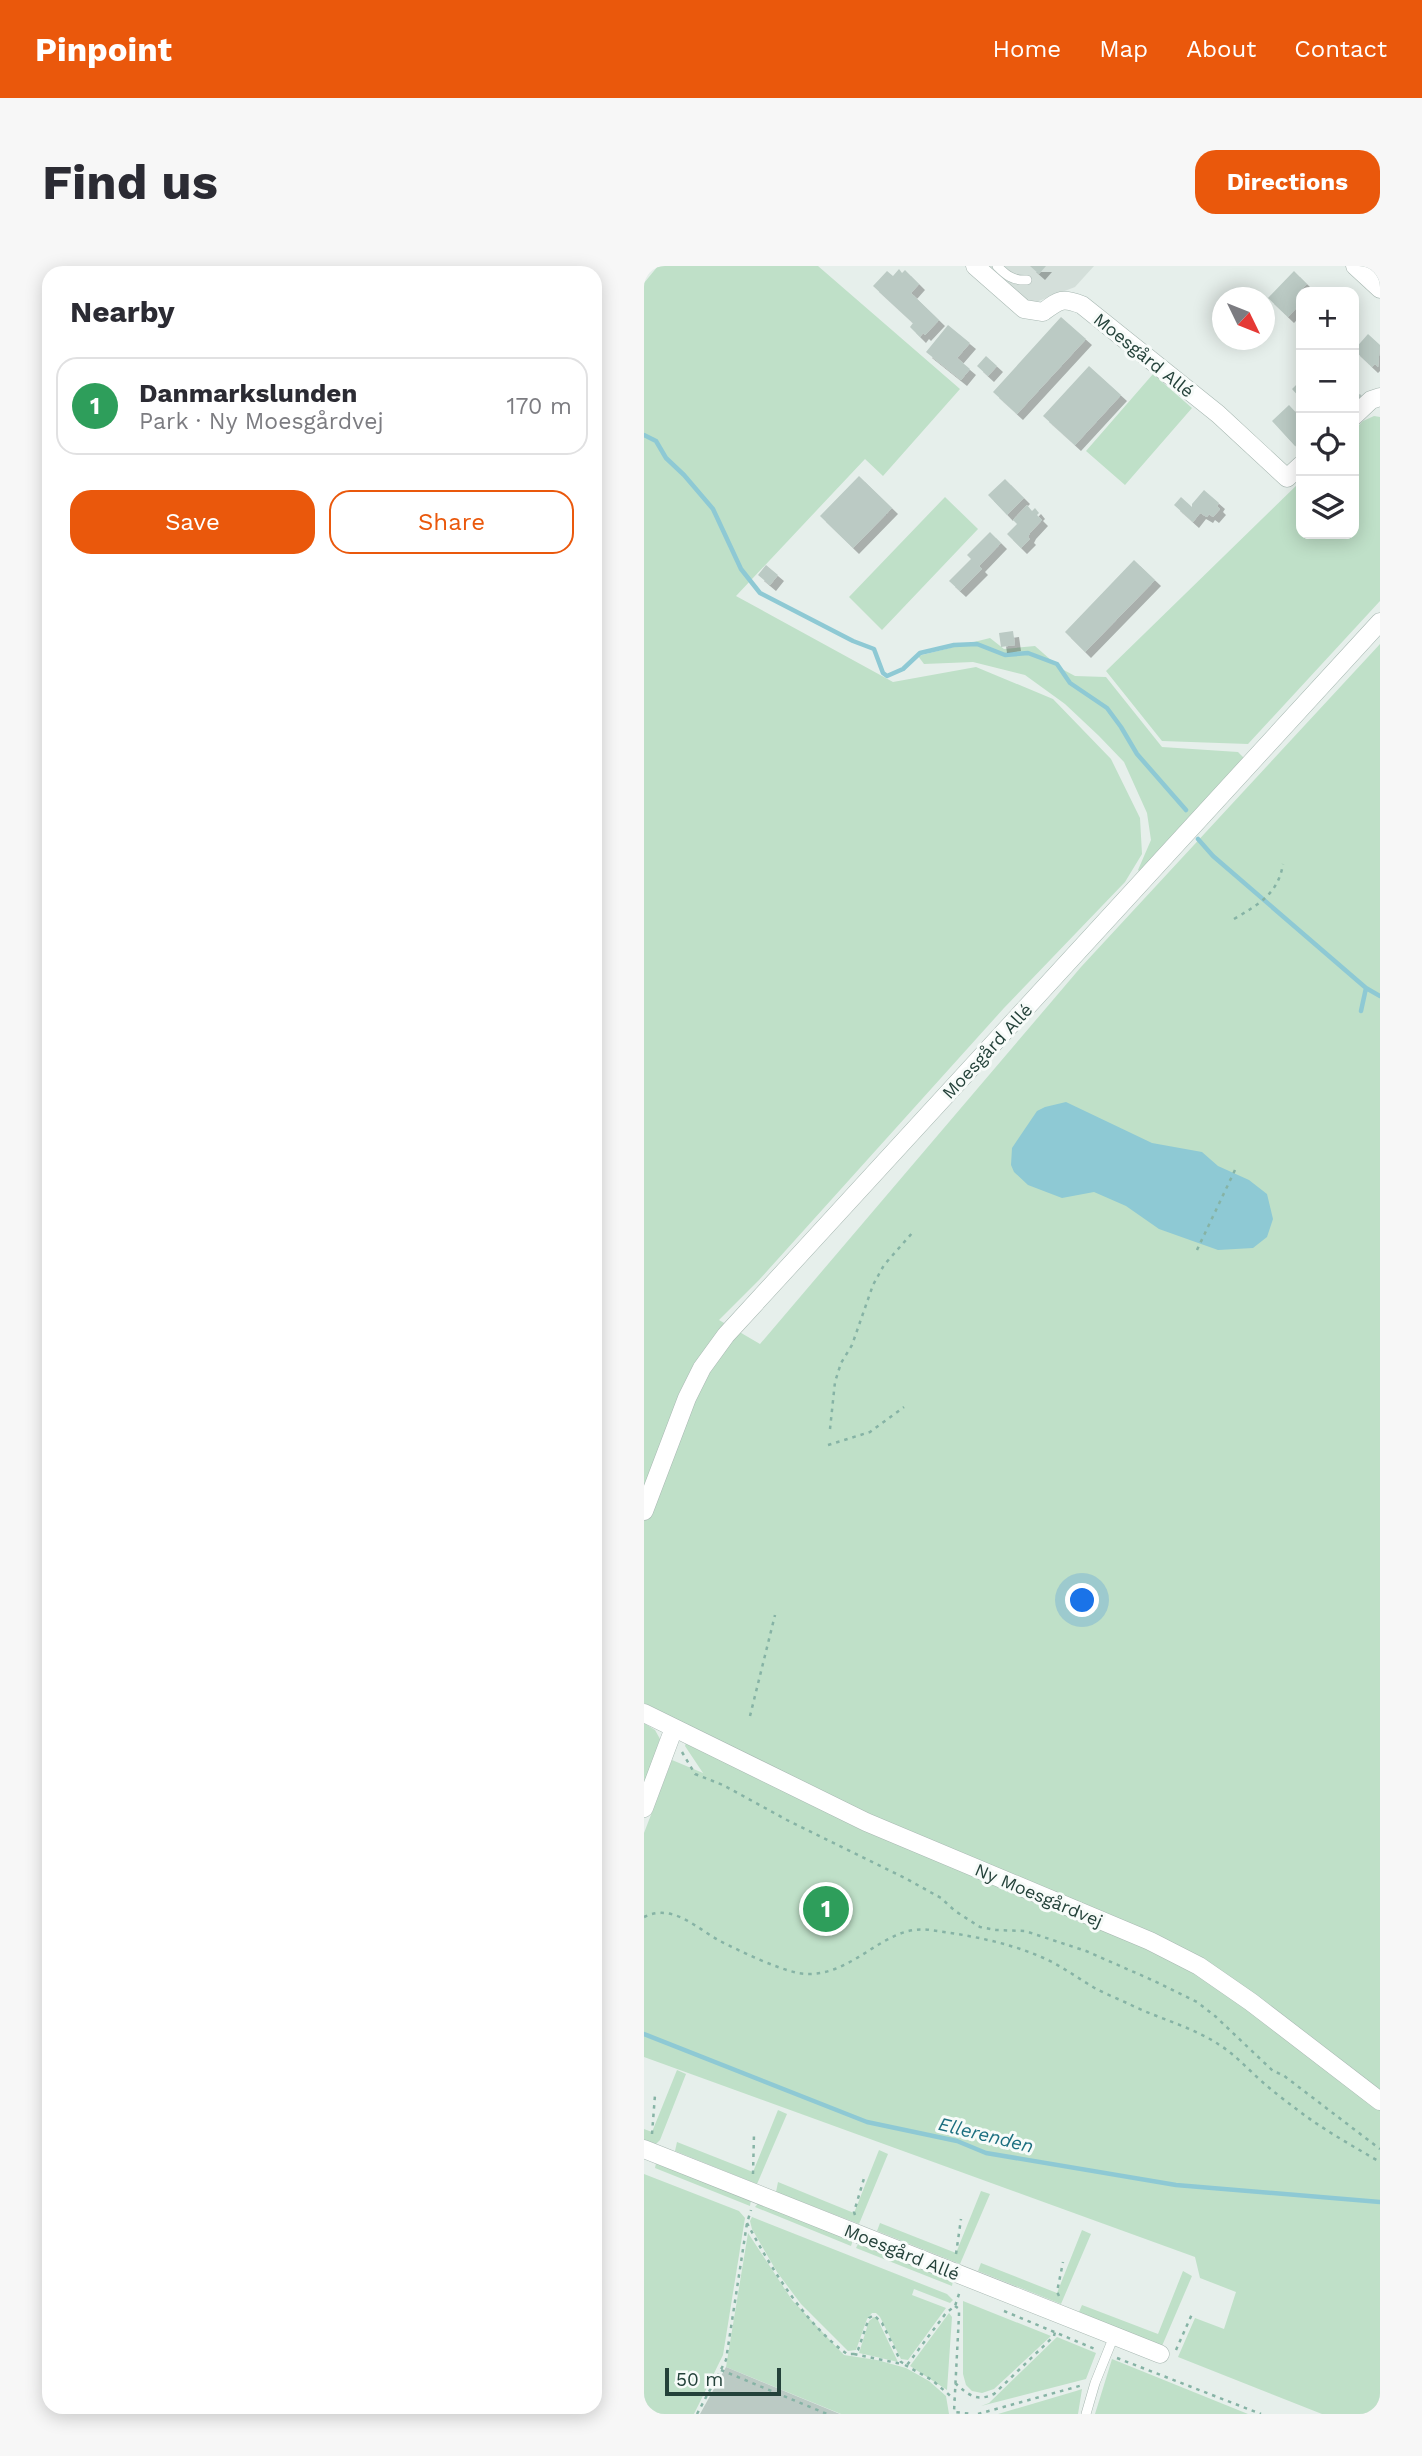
<!DOCTYPE html>
<html lang="en">
<head>
<meta charset="utf-8">
<style>
	body { margin:0; font-family:"Work Sans",sans-serif; background:#f7f7f7; color:#2b2b33 }
	.controls { position:absolute; right:21px; top:21px; display:grid; overflow:hidden; border-radius:14px; box-shadow:0 4px 18px #0003 }
	.controls button { width:63px; height:63px; display:grid; place-items:center; padding:0; border:0; border-bottom:2px solid #e1e1e2; background:#fff; color:#2b2b33; font:35px sans-serif }
	.compass { position:absolute; left:568px; top:21px; width:63px; height:63px; border-radius:50%; background:#fff; box-shadow:0 4px 18px #0003; rotate:133deg }
	.scale { position:absolute; left:21px; bottom:18px; width:116px; box-sizing:border-box; padding-left:7px; border:4px solid #24423a; border-top:0; font-size:19px; line-height:24px; white-space:nowrap; color:#24423a; -webkit-text-stroke:5px #f7fbf9; paint-order:stroke }
	.you { position:absolute; left:439px; top:1335px; width:24px; height:24px; margin:-18px; border:5px solid #fff; border-radius:50%; background:#1a73e8; box-shadow:0 0 0 10px #1a73e833 }
	.badge { display:grid; place-items:center; width:46px; height:46px; border-radius:50%; background:#ea580c; color:#fff; font-size:23px; font-weight:700 }
	.pin { position:absolute; translate:-50% -50%; border:4px solid #fff; box-shadow:0 2px 7px #0006 }
	.list { margin:0; padding:0; list-style:none }
	h2 { display:flex; justify-content:space-between; align-items:center; height:91px; margin:0; padding:0 28px; font-size:30px }
	h2 small { font-size:23px; font-weight:400; color:#7c7c81 }
	.list li { display:grid; grid-template-columns:46px 1fr auto; gap:21px; align-items:center; box-sizing:border-box; height:98px; margin:0 14px 14px; padding:0 14px; border:2px solid #e1e1e2; border-radius:21px }
	.list b { display:block; font-size:26px; white-space:nowrap }
	.list p { margin:0; font-size:23px; white-space:nowrap; color:#7c7c81 }
	.list em { font-size:23px; font-style:normal; color:#7c7c81 }
	.actions { display:flex; gap:14px; padding:21px 28px }
	.actions a { flex:1; padding:16px 0; border:2px solid #ea580c; border-radius:21px; text-align:center; font-size:24px; color:#ea580c }
	.actions .main { background:#ea580c; color:#fff }
	.icon { flex:none; width:38px; height:38px; fill:none; stroke:currentColor; stroke-width:2; stroke-linecap:round; stroke-linejoin:round }
	.map { position:relative; flex:none; width:736px; height:2148px; overflow:hidden; border-radius:21px }
	header { display:flex; align-items:center; gap:42px; box-sizing:border-box; height:98px; padding:0 35px; background:#ea580c; color:#fff }
	header strong { font-size:33px }
	nav { display:flex; gap:38px; margin-inline-start:auto; font-size:24px }
	.intro { display:flex; align-items:center; justify-content:space-between; box-sizing:border-box; height:168px; padding:0 42px }
	h1 { margin:0; font-size:49px }
	.button { padding:18px 32px; border-radius:21px; background:#ea580c; color:#fff; font-size:24px; font-weight:700 }
	main { display:flex; gap:42px; padding:0 42px }
	aside { flex:1; background:#fff; border-radius:21px; box-shadow:0 4px 18px #0003 }
	.map>svg:first-child { display:block }
	.built { fill:#d4dfda }
	.green { fill:#bfe0c8 }
	.water { fill:#8ec9d4 }
	.lines { fill:none; stroke-linecap:round; stroke-linejoin:round }
	.stream { stroke:#8ec9d4; stroke-width:4.5 }
	.building { fill:#bbcac4; filter:url(#shadow) }
	.service-casing { stroke:#a8b8b2; stroke-width:10 }
	.minor-casing { stroke:#a8b8b2; stroke-width:19 }
	.path { stroke:#86b3a5; stroke-width:2.5; stroke-dasharray:3.5 5; stroke-linecap:butt }
	.service { stroke:#fff; stroke-width:9 }
	.minor { stroke:#fff; stroke-width:18 }
	.labels { text-anchor:middle; dominant-baseline:central; stroke-width:6; stroke-linejoin:round; paint-order:stroke }
	.street-label { font-size:18px; fill:#24423a; stroke:#f7fbf9 }
	.water-label { font-size:19px; font-style:italic; fill:#1c6f80; stroke:#f7fbf9 }
</style>
</head>
<body>
<header>
<strong>Pinpoint</strong>
<nav><a>Home</a><a>Map</a><a>About</a><a>Contact</a></nav>
</header>
<div class="intro"><h1>Find us</h1><a class="button">Directions</a></div>
<main>
<aside>
<h2>Nearby<small></small></h2>
<ul class="list">
<li><span class="badge" style="background:#2e9e5b">1</span><div><b>Danmarkslunden</b><p>Park · Ny Moesgårdvej</p></div><em>170 m</em></li>
</ul>
<div class="actions"><a class="main">Save</a><a>Share</a></div>
</aside>
<div class="map">
<svg width="736" height="2148" viewBox="0 0 736 2148">
	<defs>
		<filter id="shadow"><feDropShadow dx="6" dy="6" stdDeviation="0" flood-color="#0004"/></filter>
	</defs>
	<rect width="100%" height="100%" fill="#e6efeb"/>
	<path class="built" d="M344,0h106l-19,21 -44,17z"/>
	<path class="green" d="M14,0h160l142,123 -77,87 -18,-17 -129,137 157,86 83,-15 77,32 58,60 29,59 2,36 -17,28 -121,126 -245,272 -40,40 41,24 321,-377 299,-323v1770h-58l-144,-57 17,-39 29,11 12,-37 -36,-14 -5,-21 -551,-200v-224l28,-73 31,13 -18,-27 5,-18 -46,-25v-1420z
		M509,108l39,34 -67,77 -39,-34z
		M730,150l6,1v184l-132,143 -86,-3 -56,-70 195,-190v53h53v-104l9,-9z
		M301,231l33,32 -96,101 -33,-33z
		M346,372l14,11 31,-3 25,22 15,8 31,1 56,70 76,5 7,7 -104,114 -3,-3 13,-30 -4,-27 -23,-51 -25,-26 -34,-32 -40,-29 -52,-13 -49,2 -6,-8z
		M0,1457l11,7 5,9 -16,47z
		M33,1804l9,4 -26,66 -4,4 -12,-4v-11l8,3z
		M134,1844l9,4 -30,70 -82,-33 2,-9 76,30z
		M235,1884l9,4 -29,70 -83,-32 2,-10 76,31z
		M12,1897l95,37 -1,6 -95,-38z
		M0,1908l95,37 6,7 -22,137 -29,59h-49l-1,-3z
		M337,1925l9,3 -30,70 -83,-33 3,-8 76,30z
		M115,1936l94,38 -2,6 -96,-39z
		M108,1951l195,77 6,6 -3,3 -36,-14 -2,6 34,13 -38,52 -7,-1 -21,-42 -4,-4h-4l-5,6 -11,31 -8,1 -47,-47 -24,-32 -25,-43 -2,-8z
		M438,1964l9,4 -30,70 -83,-33 3,-8 76,30z
		M104,1967l44,67 52,55 33,5 29,8 23,13 17,15 3,18h-108l-115,-47z
		M215,1976l94,38 -1,6 -96,-38z
		M539,2005l9,5 -30,70 -83,-34 3,-7 76,29z
		M319,2035l88,35 -57,53 -12,4 -10,-2 -6,-6 -3,-11z
		M305,2047l3,4 -5,73 -37,-24z
		M230,2051l3,1 21,44 -39,-9 10,-32z
		M413,2071l39,16 -10,26 -105,27 8,-3z
		M468,2093l136,55h-153z
		M438,2123l-4,25h-80l78,-23z"/>
	<path class="water" d="M422,836l86,41 50,9 16,14 31,14 18,14 6,25 -6,18 -14,11 -35,2 -59,-21 -33,-23 -32,-14 -32,6 -34,-13 -14,-13 -3,-7 1,-17 25,-37 8,-4z"/>
	<g class="lines">
		<path class="stream" d="M0,169l12,6 10,17 18,17 29,34 28,60 19,24 93,48 21,8 9,24 4,3 16,-7 17,-16 34,-8 23,-1 28,11 23,-2 29,11 13,19 37,25 14,19 16,27 49,56
			M554,573l15,17 153,132 14,8
			M717,745l5,-23
			M0,1768l223,88 90,19 29,12 190,32 204,17"/>
	</g>
	<path class="building" d="M386,0h16l-7,8z
		M255,3l3,4 3,-3 14,14 -8,9 28,27 -14,15 -2,-2 -3,4 -10,-10 3,-4 -40,-37 14,-15 6,5z
		M650,5l13,13 -9,9 3,3v7l-13,14 -20,-19z
		M417,51l25,22 -69,75 -24,-22z
		M304,59l22,18 -13,15 13,11 -9,11 -35,-28z
		M724,68l12,11 -2,22 -3,-3 -3,3 -18,-17z
		M342,90l11,10 -9,10 -11,-10z
		M445,100l32,29 -46,50 -32,-29z
		M657,114v19l-9,-10z
		M710,122l8,9 -8,8z
		M645,139l12,13v23l-6,5 -23,-25z
		M215,210l33,32 -39,40 -33,-32z
		M361,213l19,19 -17,17 -19,-20z
		M560,224l15,13 -2,3 3,3 -7,8 -4,-3 -2,3 -7,-4 -7,9 -19,-17 7,-8 11,10v-3z
		M383,239l5,6 3,-3 4,5 -2,2 5,5 -12,13 -2,4 2,2 -9,9 -14,-14 10,-10 -4,-4z
		M346,266l11,11 -22,23 3,3 -22,22 -11,-10 22,-22 -4,-4z
		M490,294l21,20 -70,72 -20,-20z
		M122,299l12,10 -8,10 -12,-10z
		M369,365l2,14 -14,2 -2,-14z
		M82,2101l114,47h-140z"/>
	<g class="lines">
		<g class="service-casing">
			<path id="service" d="M353,0c9,9 16,15 30,14
				M442,2148l9,-31 19,-47"/>
		</g>
		<g class="minor-casing">
			<path id="minor" d="M331,0l49,43 19,3c16,-12 19,-15 39,-7l136,109 69,64 14,-13
				M711,0l25,23
				M710,150l17,-16 9,-3
				M0,1245l43,-113 15,-30 24,-33 654,-713
				M0,1447l222,109 284,119 49,25 52,36 129,99
				M0,1542l30,-80
				M0,1883l516,205"/>
		</g>
		<path class="path" d="M590,653c25,-15 44,-25 49,-55
			M553,984l38,-80
			M186,1163l5,-47 6,-19 11,-18 21,-60 11,-20 29,-33
			M184,1179l42,-13 34,-25
			M106,1450l25,-101
			M38,1486l13,22 28,11 64,35 118,58 36,20 14,13 25,16 16,3 29,1 61,20 66,29 45,22 18,14 58,55 10,4 97,74
			M0,1651c29,-14 52,11 76,24 22,11 55,27 78,32 54,9 84,-50 132,-43 39,5 82,13 118,30 16,8 30,18 45,27 12,7 26,12 38,18 29,14 61,22 87,39 15,9 27,22 40,34 12,11 25,21 37,30 27,21 56,37 85,54
			M8,1868l3,-39
			M109,1908l1,-40
			M211,1949l-1,-3 11,-37
			M103,1957c24,45 57,100 100,131h7l4,-4 11,-32 5,-3 8,8 19,39 6,3 39,-52 9,-7 5,-15
			M312,1988l5,-35
			M415,2030l-2,-4 6,-30
			M311,2040l4,3v6l-5,97 19,2
			M360,2045l91,38
			M532,2084l16,-36
			M210,2088l48,10
			M473,2092l144,56
			M261,2099l27,15 22,19
			M77,2104l106,44
			M311,2117c13,12 22,19 39,11l60,-58 1,-4
			M53,2148l29,-54 21,-137 4,-13
			M334,2148l105,-29"/>
		<use href="#service" class="service"/>
		<use href="#minor" class="minor"/>
	</g>
	<g class="labels">
		<g class="street-label">
			<text transform="translate(500 89) rotate(39)">Moesgård Allé</text>
			<text transform="translate(343 785) rotate(-47)">Moesgård Allé</text>
			<text transform="translate(395 1629) rotate(23)">Ny Moesgårdvej</text>
			<text transform="translate(258 1986) rotate(22)">Moesgård Allé</text>
		</g>
		<g class="water-label">
			<text transform="translate(342 1869) rotate(14)">Ellerenden</text>
		</g>
	</g>
</svg>
<div class="controls">
<button>+</button>
<button>−</button>
<button><svg class="icon" aria-label="locate" viewBox="0 0 24 24"><circle cx="12" cy="12" r="6"/><path d="M12 2v4M12 18v4M2 12h4M18 12h4"/></svg></button>
<button><svg class="icon" aria-label="layers" viewBox="0 0 24 24"><path d="M12 4l9 5-9 5-9-5zM3 14l9 5 9-5"/></svg></button>
</div>
<svg class="compass" viewBox="-18 -18 36 36"><path d="M0-13l5 13h-10z" fill="#e53935"/><path d="M0 13l5-13h-10z" fill="#7c7c81"/></svg>
<div class="scale">50 m</div>
<div class="you"></div>
<div class="pin badge" style="left:182px;top:1643px;background:#2e9e5b">1</div>
</div>
</main>
</body>
</html>
